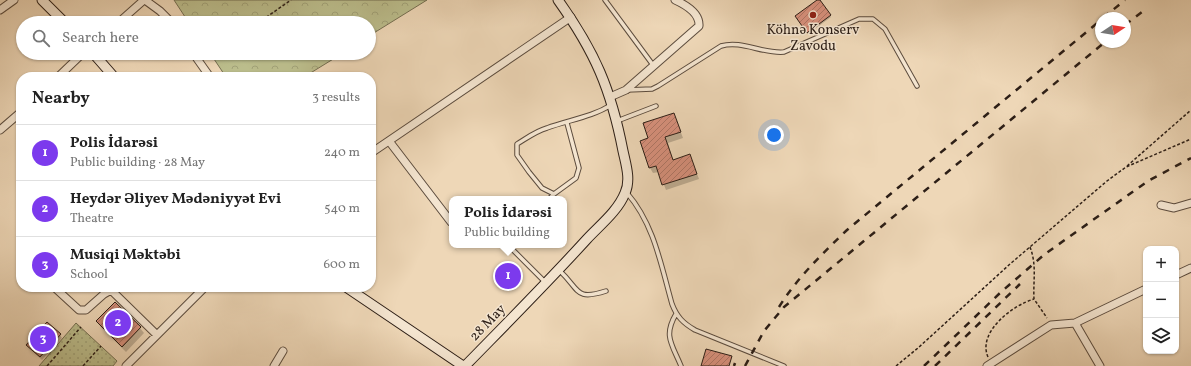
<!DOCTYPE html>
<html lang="en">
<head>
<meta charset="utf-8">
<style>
	body { margin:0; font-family:Vollkorn,serif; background:#f6f6f6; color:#222 }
	.controls { position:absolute; right:12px; bottom:12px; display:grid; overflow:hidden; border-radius:8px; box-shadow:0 1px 3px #0004 }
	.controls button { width:36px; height:36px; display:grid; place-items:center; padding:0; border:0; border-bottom:1px solid #e0e0e0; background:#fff; color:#222; font:20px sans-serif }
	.compass { position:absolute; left:1095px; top:12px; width:36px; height:36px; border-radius:50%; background:#fff; box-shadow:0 1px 3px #0004; rotate:78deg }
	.you { position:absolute; left:774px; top:135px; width:14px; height:14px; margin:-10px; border:3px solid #fff; border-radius:50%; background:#1a73e8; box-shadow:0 0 0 6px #1a73e833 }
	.badge { display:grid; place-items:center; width:26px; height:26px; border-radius:50%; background:#7c3aed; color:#fff; font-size:13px; font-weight:700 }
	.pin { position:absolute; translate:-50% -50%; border:2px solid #fff; box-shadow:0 1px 4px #0006 }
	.popup { position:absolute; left:449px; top:196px; width:118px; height:52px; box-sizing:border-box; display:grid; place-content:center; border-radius:8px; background:#fff; filter:drop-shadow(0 1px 3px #0005); font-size:13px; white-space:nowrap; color:#767676 }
	.popup b { font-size:15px; color:#222 }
	.popup::after { content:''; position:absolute; left:50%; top:100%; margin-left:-8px; border:8px solid transparent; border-top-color:#fff }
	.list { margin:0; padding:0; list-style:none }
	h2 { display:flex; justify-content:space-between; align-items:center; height:52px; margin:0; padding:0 16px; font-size:17px }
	h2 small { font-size:13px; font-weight:400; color:#767676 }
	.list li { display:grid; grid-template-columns:26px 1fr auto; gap:12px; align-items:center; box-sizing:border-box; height:56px; padding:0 16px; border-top:1px solid #e0e0e0 }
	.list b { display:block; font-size:15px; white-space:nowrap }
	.list p { margin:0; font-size:13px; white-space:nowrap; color:#767676 }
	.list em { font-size:13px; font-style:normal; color:#767676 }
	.icon { flex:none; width:22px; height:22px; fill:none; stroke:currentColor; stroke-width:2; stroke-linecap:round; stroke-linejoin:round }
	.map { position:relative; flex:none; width:1191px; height:366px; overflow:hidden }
	.search { position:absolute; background:#fff; box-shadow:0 1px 3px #0004; left:16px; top:16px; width:360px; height:44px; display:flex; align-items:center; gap:10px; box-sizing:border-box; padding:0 14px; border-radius:22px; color:#767676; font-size:15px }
	.panel { position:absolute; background:#fff; box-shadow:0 1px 3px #0004; left:16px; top:72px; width:360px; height:220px; border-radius:16px }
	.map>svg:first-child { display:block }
	.grass { fill:url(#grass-dots); stroke:#746e51 }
	.forest { fill:url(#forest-crowns); stroke:#746e51 }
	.shadow { fill:#0003 }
	.building { fill:url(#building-hatch); stroke:#2c1e16 }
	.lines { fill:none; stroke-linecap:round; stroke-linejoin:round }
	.lane-casing { stroke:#5c4c3e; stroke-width:5.5 }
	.street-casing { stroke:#5c4c3e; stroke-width:9 }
	.secondary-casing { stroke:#2c1e16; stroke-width:11 }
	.path { stroke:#2c1e16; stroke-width:1.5; stroke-dasharray:3 2; stroke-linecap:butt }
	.lane { stroke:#f4e5d0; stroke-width:3.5 }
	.street { stroke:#f4e5d0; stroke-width:7 }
	.secondary { stroke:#f4e5d0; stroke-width:9 }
	.rail { stroke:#2c1e16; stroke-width:2.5; stroke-dasharray:7 7; stroke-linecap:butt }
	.poi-dot { fill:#8f2418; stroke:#f4e5d0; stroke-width:1.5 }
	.labels { text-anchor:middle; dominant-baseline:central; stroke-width:3; stroke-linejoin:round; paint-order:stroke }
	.poi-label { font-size:14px; fill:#2c1e16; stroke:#f4e5d0 }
	.street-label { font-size:14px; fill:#2c1e16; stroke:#f4e5d0 }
</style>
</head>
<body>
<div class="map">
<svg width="1191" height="366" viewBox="0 0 1191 366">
	<defs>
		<pattern id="grass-dots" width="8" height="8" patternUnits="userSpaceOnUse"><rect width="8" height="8" fill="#bbbd8c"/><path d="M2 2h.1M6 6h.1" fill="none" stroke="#a1a278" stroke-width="1.8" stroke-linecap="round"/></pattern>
		<pattern id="forest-crowns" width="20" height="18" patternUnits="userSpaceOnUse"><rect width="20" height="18" fill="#bbbd8c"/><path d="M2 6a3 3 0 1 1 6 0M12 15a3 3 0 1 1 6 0" fill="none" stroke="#a1a278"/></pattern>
		<pattern id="building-hatch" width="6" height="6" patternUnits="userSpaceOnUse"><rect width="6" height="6" fill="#d8917d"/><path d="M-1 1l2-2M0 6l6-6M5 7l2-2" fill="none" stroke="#af7665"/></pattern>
	</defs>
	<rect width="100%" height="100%" fill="#eed7b7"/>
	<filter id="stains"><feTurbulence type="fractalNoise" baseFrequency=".005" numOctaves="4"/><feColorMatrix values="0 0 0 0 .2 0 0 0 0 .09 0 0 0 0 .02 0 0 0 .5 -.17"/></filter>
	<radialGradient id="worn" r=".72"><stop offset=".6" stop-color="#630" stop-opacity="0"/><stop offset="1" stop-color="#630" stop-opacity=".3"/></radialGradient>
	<path class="grass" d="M76,323l41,38 -4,5h-74z"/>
	<path class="forest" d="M174,0h253l-58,36v-13h-180z
		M210,53h133l-39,24h-78z"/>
	<path class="shadow" d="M819,0l12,17 -23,17 -12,-18z
		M674,114l9,24 -15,5 5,17 17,-5 9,24 -33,11 -7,-18 -6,1 -3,-5 -9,-27 9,-2z
		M115,303l25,25 4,5 -18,19 -25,-25 -4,-6z
		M60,335l2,3 -20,22 -15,-15z"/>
	<path class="building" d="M817,0h3l11,15 -24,18 -12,-17z
		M674,113l7,19 -16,5 8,23 17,-6 7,20 -35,11 -6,-19 -7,2 -9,-27 8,-3 -5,-15z
		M115,302l26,25 -19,20 -26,-26z
		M47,322l14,12 -21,23 -14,-12z
		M706,349l26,7 -3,10h-28z"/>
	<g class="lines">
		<g class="lane-casing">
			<path id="lane" d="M605,0l48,65
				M627,90l25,-1 6,-3 63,-40c21,-6 41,8 63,6l75,-33h14l12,10 32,57
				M617,121l39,-15
				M567,123l12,45 -3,10 -22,16 -12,-6 -13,-16 -12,-17v-11c10,-6 19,-13 30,-16 22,-8 45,-11 64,-23
				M627,193c27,31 34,72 45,111 5,13 11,19 23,26l89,36
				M549,199l5,-5
				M512,249l33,33
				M560,271c20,19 15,30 46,20
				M676,314c-13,22 -4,30 5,52"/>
		</g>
		<g class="street-casing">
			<path id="street" d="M145,0l15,11 12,12
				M0,10l14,-10
				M118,23l26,-23
				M193,53l17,24
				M58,77l25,-24
				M610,97l16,-7 73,-64c1,-13 -13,-21 -24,-26
				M0,130l21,-18
				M389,141l62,81
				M371,153l200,-136
				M1161,205l13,3 17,-5
				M1176,275l15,-7
				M54,287l25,23h7l18,-16 7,-4 46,45
				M1075,323l25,43
				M126,366l79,-79
				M274,366l9,-15
				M987,366l64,-41 24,-2 71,-34"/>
		</g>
		<g class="secondary-casing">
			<path id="secondary" d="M42,0l23,23
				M93,53l21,24
				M346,287l117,79
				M465,366c41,-42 82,-83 122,-127 12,-13 31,-28 38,-46 6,-13 1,-28 -2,-42 -12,-62 -28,-99 -65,-151"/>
		</g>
		<path class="path" d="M258,23l33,-23
			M1127,166l64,-56
			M1030,247c7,18 3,34 4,52l13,19
			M988,357c-11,-25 25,-52 46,-58
			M47,366l34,-39
			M83,366l18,-20
			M896,366l22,-18 92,-84 97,-83 19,-14 65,-28"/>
		<use href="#lane" class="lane"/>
		<use href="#street" class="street"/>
		<use href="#secondary" class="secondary"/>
		<path class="rail" d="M1103,18l22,-18
			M1125,25l22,-17
			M779,307c18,-29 43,-53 68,-77l254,-210
			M734,366l1,-3
			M745,366l19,-35 20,-24 321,-265
			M924,366l77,-74 44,-38 103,-73 43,-23
			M935,366l85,-82"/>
	</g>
	<circle class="poi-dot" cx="813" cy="15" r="4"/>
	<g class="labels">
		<g class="poi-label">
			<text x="813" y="30">Köhnə Konserv<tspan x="813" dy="16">Zavodu</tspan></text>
		</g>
		<g class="street-label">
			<text transform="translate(488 323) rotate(-46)">28 May</text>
		</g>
	</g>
	<rect width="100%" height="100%" filter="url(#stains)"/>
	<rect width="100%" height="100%" fill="url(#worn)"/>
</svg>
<div class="controls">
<button>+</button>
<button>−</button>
<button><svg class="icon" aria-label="layers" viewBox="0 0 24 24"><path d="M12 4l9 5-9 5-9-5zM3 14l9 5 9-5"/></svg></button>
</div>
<svg class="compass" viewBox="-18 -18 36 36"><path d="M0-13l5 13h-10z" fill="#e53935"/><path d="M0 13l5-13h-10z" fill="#767676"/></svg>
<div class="you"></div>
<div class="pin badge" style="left:508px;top:276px">1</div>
<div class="popup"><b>Polis İdarəsi</b>Public building</div>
<div class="pin badge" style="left:118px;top:323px">2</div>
<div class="pin badge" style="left:43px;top:339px">3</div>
<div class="search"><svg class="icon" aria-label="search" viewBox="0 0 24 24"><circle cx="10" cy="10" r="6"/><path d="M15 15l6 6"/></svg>Search here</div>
<section class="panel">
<h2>Nearby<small>3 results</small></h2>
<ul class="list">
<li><span class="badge">1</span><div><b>Polis İdarəsi</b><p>Public building · 28 May</p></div><em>240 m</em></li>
<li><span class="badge">2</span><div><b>Heydər Əliyev Mədəniyyət Evi</b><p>Theatre</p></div><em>540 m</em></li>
<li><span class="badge">3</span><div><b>Musiqi Məktəbi</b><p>School</p></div><em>600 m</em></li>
</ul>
</section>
</div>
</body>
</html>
